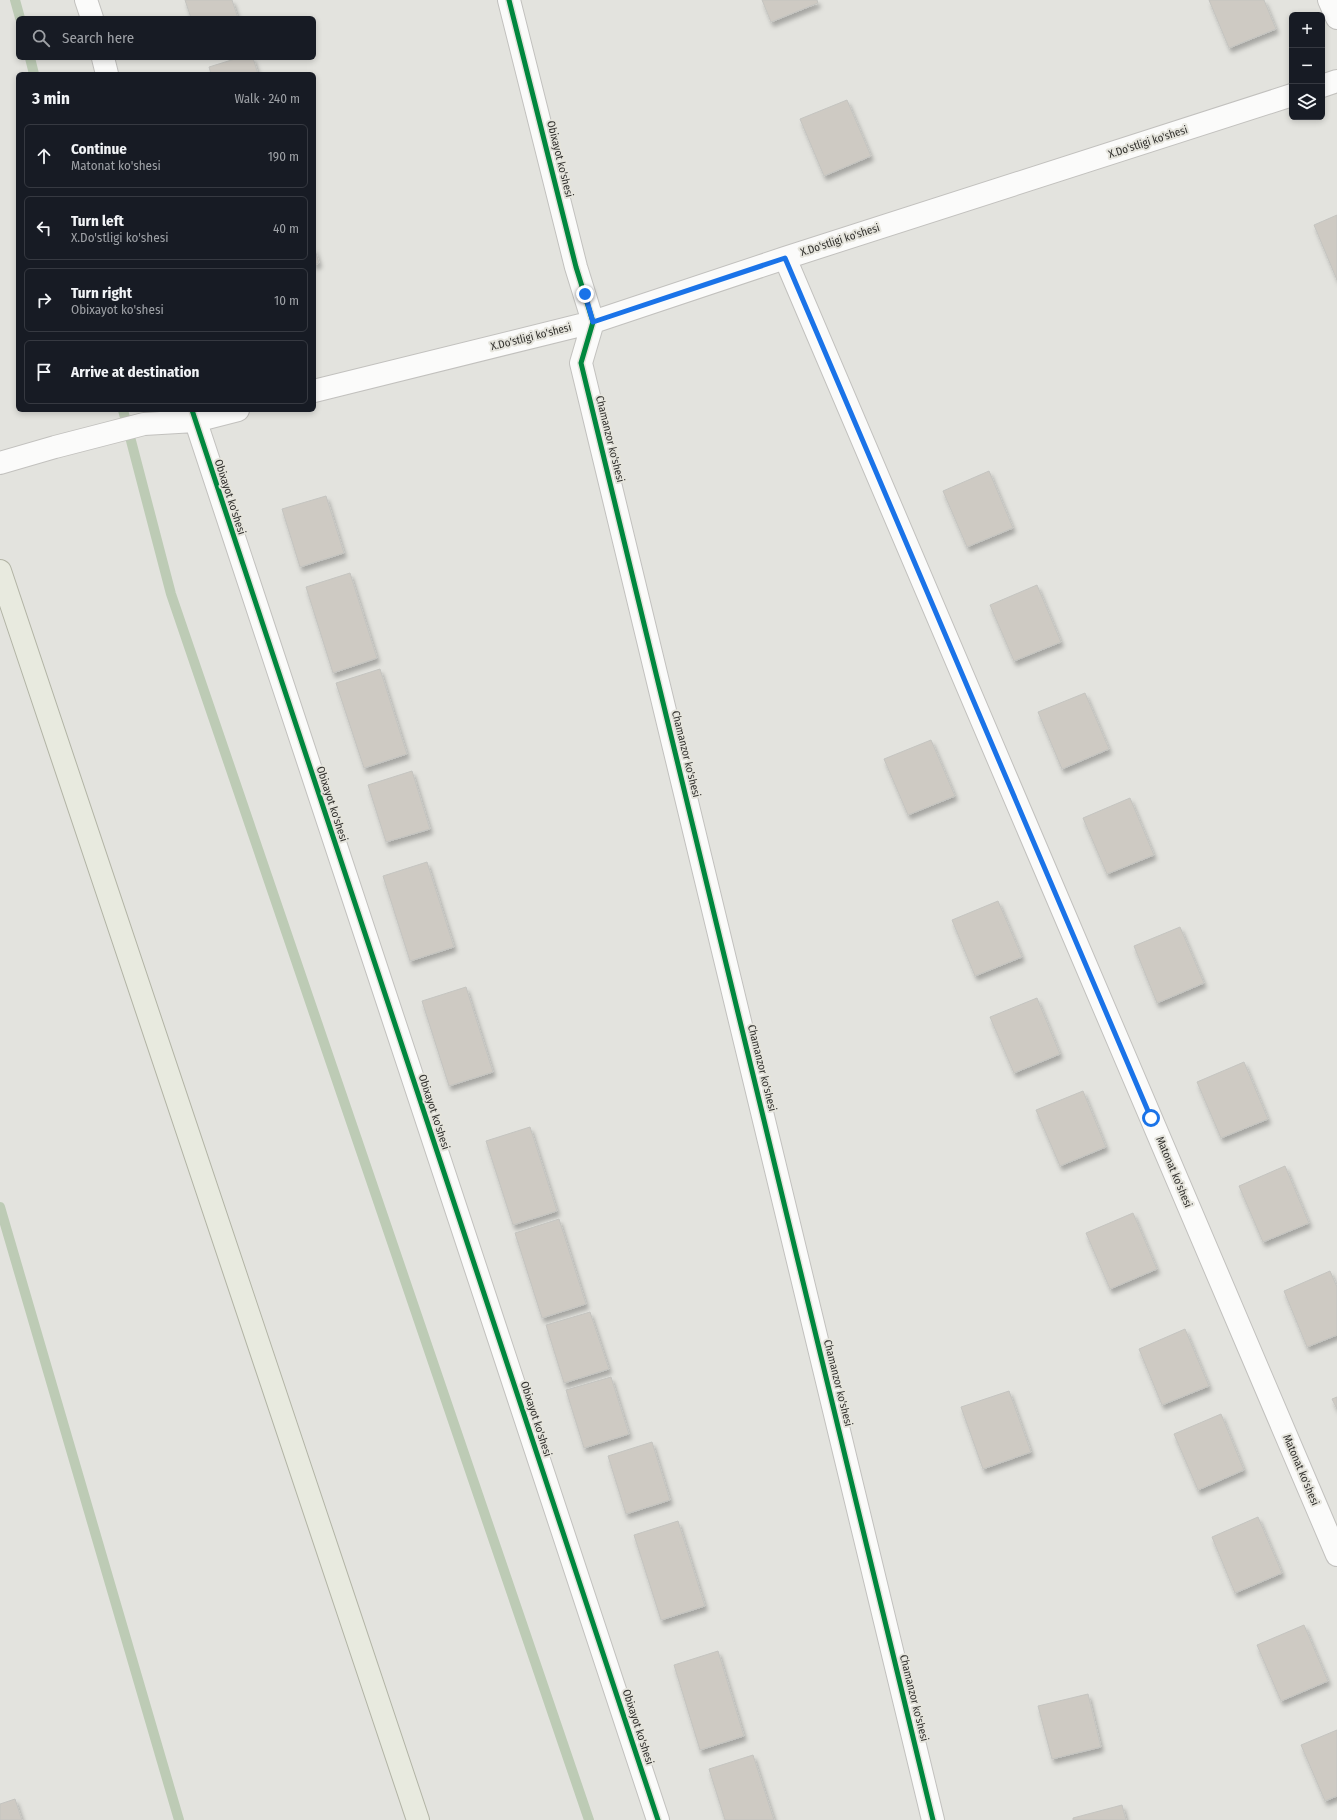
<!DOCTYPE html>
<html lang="en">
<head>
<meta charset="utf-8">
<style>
	body { margin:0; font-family:"Fira Sans Condensed",sans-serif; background:#20242c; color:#f1f3f6 }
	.controls { position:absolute; right:12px; top:12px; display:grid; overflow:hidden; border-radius:6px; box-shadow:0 2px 6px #0003 }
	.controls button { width:36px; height:36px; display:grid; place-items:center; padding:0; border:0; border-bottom:1px solid #363941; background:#171b24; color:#f1f3f6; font:20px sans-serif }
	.stop { position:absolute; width:12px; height:12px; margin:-9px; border:3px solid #1a73e8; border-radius:50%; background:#fff }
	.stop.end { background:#1a73e8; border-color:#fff; box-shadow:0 1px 4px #0008 }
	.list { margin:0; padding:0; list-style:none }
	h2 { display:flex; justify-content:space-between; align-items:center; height:52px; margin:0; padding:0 16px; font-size:17px }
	h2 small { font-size:13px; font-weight:400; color:#9ea1a6 }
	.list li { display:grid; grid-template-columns:26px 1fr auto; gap:12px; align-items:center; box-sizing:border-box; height:64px; margin:0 8px 8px; padding:0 8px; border:1px solid #363941; border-radius:6px }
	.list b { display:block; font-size:15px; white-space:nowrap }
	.list p { margin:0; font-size:13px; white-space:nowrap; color:#9ea1a6 }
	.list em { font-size:13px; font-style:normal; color:#9ea1a6 }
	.icon { flex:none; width:22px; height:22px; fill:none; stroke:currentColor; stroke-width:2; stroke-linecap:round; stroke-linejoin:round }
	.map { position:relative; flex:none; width:1337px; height:1820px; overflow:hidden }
	.search { position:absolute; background:#171b24; box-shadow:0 2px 6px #0003; left:16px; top:16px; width:300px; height:44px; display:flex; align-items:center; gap:10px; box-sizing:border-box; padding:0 14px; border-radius:6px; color:#9ea1a6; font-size:15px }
	.panel { position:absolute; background:#171b24; box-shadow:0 2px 6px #0003; left:16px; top:72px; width:300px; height:340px; border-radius:6px }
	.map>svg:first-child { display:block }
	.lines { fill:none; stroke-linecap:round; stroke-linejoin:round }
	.stream { stroke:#bdcbb5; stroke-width:10 }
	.building { fill:#cecac3; stroke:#c4c4c0; filter:url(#shadow) }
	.minor-casing { stroke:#c2c1be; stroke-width:24 }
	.trunk-casing { stroke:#b2b4a5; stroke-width:24 }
	.minor { stroke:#fbfbfa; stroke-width:22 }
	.trunk { stroke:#e8eadf; stroke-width:22 }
	.cycleway-casing { stroke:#e5e4dc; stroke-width:8 }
	.cycleway { stroke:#00873e; stroke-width:5 }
	.route { stroke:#1a73e8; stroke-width:5 }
	.labels { text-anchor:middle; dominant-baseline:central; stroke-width:4; stroke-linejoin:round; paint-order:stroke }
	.street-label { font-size:11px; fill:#32312e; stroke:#e5e4dc }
</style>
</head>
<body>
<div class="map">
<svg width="1337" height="1820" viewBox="0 0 1337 1820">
	<defs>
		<filter id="shadow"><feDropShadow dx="2.5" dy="4.5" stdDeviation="2" flood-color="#0004"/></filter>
	</defs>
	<rect width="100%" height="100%" fill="#e3e3de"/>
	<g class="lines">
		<path class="stream" d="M15,0l5,18
			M30,58l4,16
			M123,410l48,184 418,1226
			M0,1207l179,613"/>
	</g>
	<path class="building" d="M185,0h47l6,18h-47z
		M762,0h55l1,3 -47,19z
		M1209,0h55l12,29 -47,19z
		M238,58h15l5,16h-47l-2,-7z
		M847,100l24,56 -47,20 -24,-57z
		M1337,215v65l-23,-55z
		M314,247l5,16 -5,2z
		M989,471l24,57 -46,19 -24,-56z
		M326,496l18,57 -44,14 -18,-58z
		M350,573l27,85 -44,15 -27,-86z
		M1037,585l24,57 -47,19 -24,-56z
		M380,669l27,85 -43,14 -28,-85z
		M1085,693l24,56 -47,20 -24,-57z
		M931,740l24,56 -47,19 -24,-56z
		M412,771l18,58 -44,13 -18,-57z
		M1130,798l24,57 -47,19 -24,-56z
		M427,862l27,85 -44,14 -27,-85z
		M998,901l24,56 -47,19 -23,-56z
		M1180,927l24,56 -47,20 -23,-57z
		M466,987l27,85 -44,14 -27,-85z
		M1037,998l23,56 -46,19 -24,-56z
		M1244,1062l24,57 -47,19 -24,-56z
		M1083,1091l23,56 -46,19 -24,-56z
		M530,1127l27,84 -44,14 -27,-84z
		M1285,1166l24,57 -46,19 -24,-56z
		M1133,1213l24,56 -47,20 -24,-56z
		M559,1219l27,85 -44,14 -27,-85z
		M1330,1271l7,16v48l-30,12 -23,-56z
		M590,1312l19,57 -45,14 -18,-58z
		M1185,1329l24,57 -47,19 -23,-56z
		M611,1377l18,57 -45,14 -18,-58z
		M1009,1391l22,61 -48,17 -22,-62z
		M1337,1397v12l-5,-10z
		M1221,1414l23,56 -46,20 -24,-56z
		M652,1442l18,58 -44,14 -18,-58z
		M1258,1517l24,56 -47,20 -23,-56z
		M678,1521l27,85 -44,14 -27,-85z
		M1304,1625l24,56 -47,20 -24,-56z
		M718,1651l26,85 -44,14 -26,-85z
		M1088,1694l13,53 -49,12 -14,-53z
		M1337,1730v66l-12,5 -24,-56z
		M753,1755l21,65h-49l-16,-51z
		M15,1799l7,21h-22v-16z
		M1122,1805l4,15h-53v-2z"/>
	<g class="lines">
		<g class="minor-casing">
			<path id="minor" d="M86,0l6,18
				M509,0l67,267 17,55 -12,41 352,1457
				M1329,0l8,18
				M103,58l4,16
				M1322,86l15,-5
				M785,258l552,1297
				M314,391l279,-69 192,-64 507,-163
				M192,410l466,1410
				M0,463l55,-16 89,-23 51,-3 43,-11"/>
		</g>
		<g class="trunk-casing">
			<path id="trunk" d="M0,571l418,1249"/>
		</g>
		<use href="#minor" class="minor"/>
		<use href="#trunk" class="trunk"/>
		<g class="cycleway-casing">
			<path id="cycleway" d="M509,0l67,267 17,55 -12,41 352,1457
				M192,410l466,1410"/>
		</g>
		<use href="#cycleway" class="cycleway"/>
	</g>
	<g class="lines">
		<path class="route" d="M585,294l8,28 192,-64 366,860"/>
	</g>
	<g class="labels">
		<g class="street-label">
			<text transform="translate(1148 142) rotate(-18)">X.Do'stligi ko'shesi</text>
			<text transform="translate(560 159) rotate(76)">Obixayot ko'shesi</text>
			<text transform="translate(840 240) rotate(-18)">X.Do'stligi ko'shesi</text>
			<text transform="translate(531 337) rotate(-14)">X.Do'stligi ko'shesi</text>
			<text transform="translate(610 439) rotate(76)">Chamanzor ko'shesi</text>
			<text transform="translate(230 497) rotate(72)">Obixayot ko'shesi</text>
			<text transform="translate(686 754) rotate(76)">Chamanzor ko'shesi</text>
			<text transform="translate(332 804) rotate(72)">Obixayot ko'shesi</text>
			<text transform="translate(762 1068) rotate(76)">Chamanzor ko'shesi</text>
			<text transform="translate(434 1112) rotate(72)">Obixayot ko'shesi</text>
			<text transform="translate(1174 1172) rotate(67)">Matonat ko'shesi</text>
			<text transform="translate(838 1383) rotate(76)">Chamanzor ko'shesi</text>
			<text transform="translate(536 1419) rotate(72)">Obixayot ko'shesi</text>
			<text transform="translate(1301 1470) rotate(67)">Matonat ko'shesi</text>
			<text transform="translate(914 1698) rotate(76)">Chamanzor ko'shesi</text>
			<text transform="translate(638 1727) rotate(72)">Obixayot ko'shesi</text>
		</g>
	</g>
</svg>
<div class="controls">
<button>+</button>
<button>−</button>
<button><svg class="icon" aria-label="layers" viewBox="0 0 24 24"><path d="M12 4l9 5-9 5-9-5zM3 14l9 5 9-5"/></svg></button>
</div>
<div class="stop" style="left:1151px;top:1118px"></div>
<div class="stop end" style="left:585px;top:294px"></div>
<div class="search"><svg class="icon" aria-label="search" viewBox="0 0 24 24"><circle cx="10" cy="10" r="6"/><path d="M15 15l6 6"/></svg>Search here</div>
<section class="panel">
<h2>3 min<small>Walk · 240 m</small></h2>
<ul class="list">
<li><svg class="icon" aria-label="ahead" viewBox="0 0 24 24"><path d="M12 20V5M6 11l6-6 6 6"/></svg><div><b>Continue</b><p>Matonat ko'shesi</p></div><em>190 m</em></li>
<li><svg class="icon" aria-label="left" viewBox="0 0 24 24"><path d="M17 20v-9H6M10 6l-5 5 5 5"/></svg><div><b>Turn left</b><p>X.Do'stligi ko'shesi</p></div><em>40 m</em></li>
<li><svg class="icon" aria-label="right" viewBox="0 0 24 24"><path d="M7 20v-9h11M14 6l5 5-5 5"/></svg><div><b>Turn right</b><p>Obixayot ko'shesi</p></div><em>10 m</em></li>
<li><svg class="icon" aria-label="arrive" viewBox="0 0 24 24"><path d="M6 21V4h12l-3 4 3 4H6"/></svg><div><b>Arrive at destination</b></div></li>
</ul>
</section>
</div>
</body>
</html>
